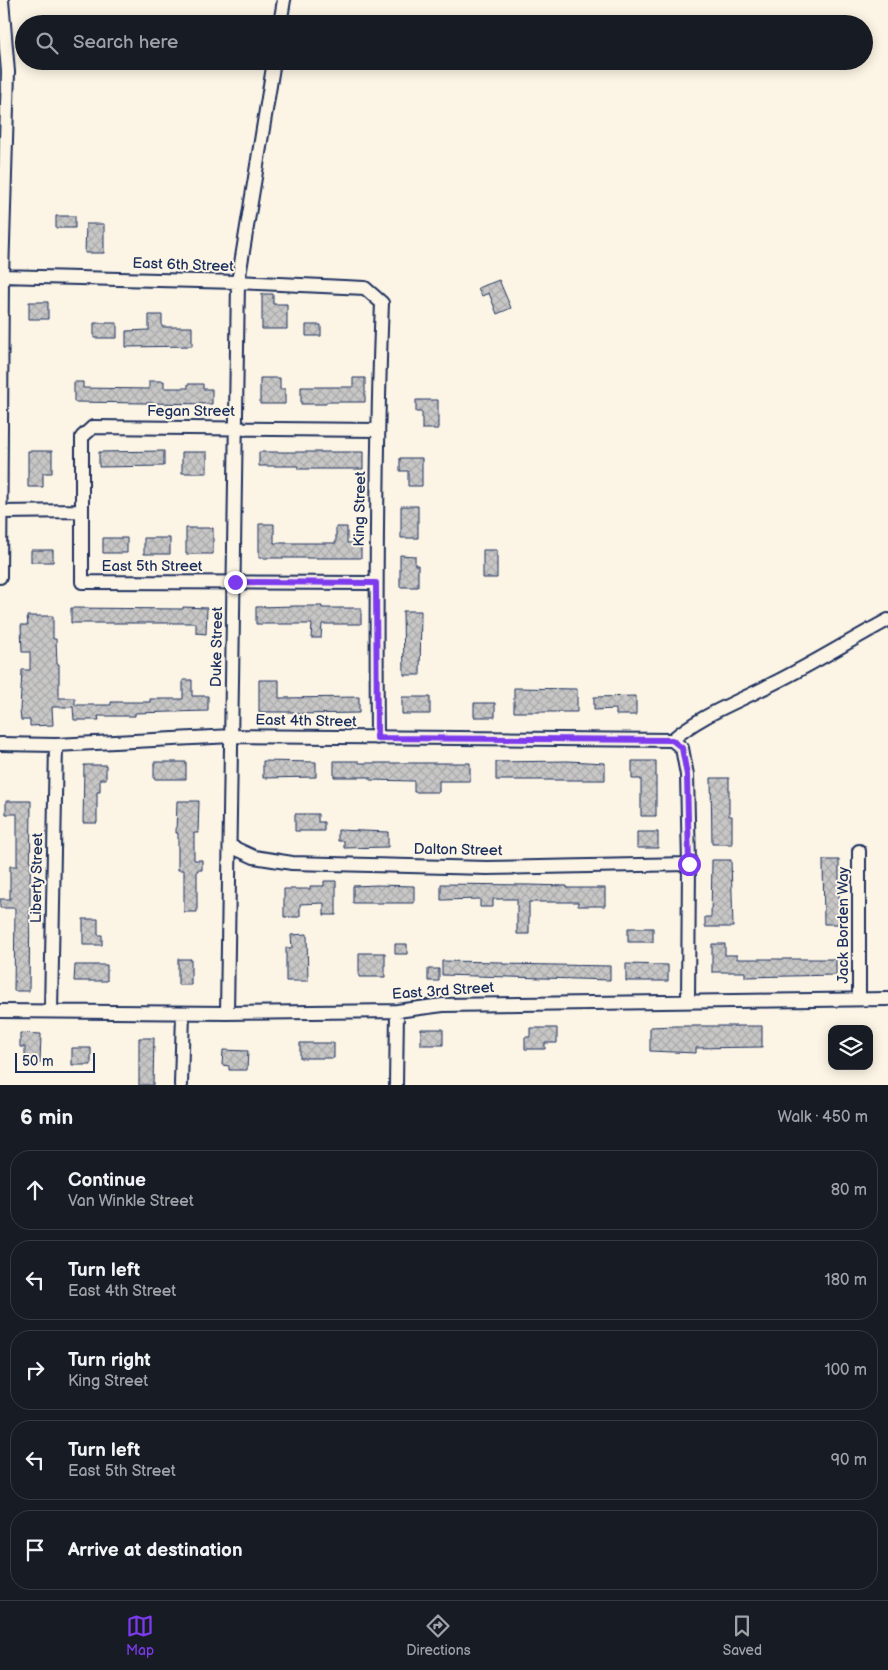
<!DOCTYPE html>
<html lang="en">
<head>
<meta charset="utf-8">
<style>
	body { margin:0; font-family:"Balsamiq Sans",sans-serif; background:#20242c; color:#f1f3f6 }
	.controls { position:absolute; right:15px; bottom:15px; display:grid; overflow:hidden; border-radius:10px; box-shadow:0 2px 12px #0003 }
	.controls button { width:45px; height:45px; display:grid; place-items:center; padding:0; border:0; border-bottom:1px solid #363941; background:#171b24; color:#f1f3f6; font:25px sans-serif }
	.scale { position:absolute; left:15px; bottom:12px; width:80px; box-sizing:border-box; padding-left:5px; border:2px solid #1b2f5e; border-top:0; font-size:14px; line-height:18px; white-space:nowrap; color:#1b2f5e; -webkit-text-stroke:4px #fcf5e5; paint-order:stroke }
	.stop { position:absolute; width:15px; height:15px; margin:-11px; border:4px solid #7c3aed; border-radius:50%; background:#fff }
	.stop.end { background:#7c3aed; border-color:#fff; box-shadow:0 1px 5px #0008 }
	.list { margin:0; padding:0; list-style:none }
	h2 { display:flex; justify-content:space-between; align-items:center; height:65px; margin:0; padding:0 20px; font-size:21px }
	h2 small { font-size:16px; font-weight:400; color:#9ea1a6 }
	.list li { display:grid; grid-template-columns:32px 1fr auto; gap:15px; align-items:center; box-sizing:border-box; height:80px; margin:0 10px 10px; padding:0 10px; border:1px solid #363941; border-radius:20px }
	.list b { display:block; font-size:19px; white-space:nowrap }
	.list p { margin:0; font-size:16px; white-space:nowrap; color:#9ea1a6 }
	.list em { font-size:16px; font-style:normal; color:#9ea1a6 }
	.icon { flex:none; width:28px; height:28px; fill:none; stroke:currentColor; stroke-width:2; stroke-linecap:round; stroke-linejoin:round }
	.map { position:relative; flex:none; width:888px; height:1085px; overflow:hidden }
	.search { position:absolute; background:#171b24; box-shadow:0 2px 12px #0003; left:15px; right:15px; top:15px; height:55px; display:flex; align-items:center; gap:12px; box-sizing:border-box; padding:0 18px; border-radius:28px; color:#9ea1a6; font-size:19px }
	.sheet { height:515px; background:#171b24 }
	nav { display:flex; justify-content:space-around; align-items:center; box-sizing:border-box; height:70px; border-top:1px solid #363941; background:#171b24; font-size:14px; color:#9ea1a6 }
	nav a { display:grid; justify-items:center; gap:2px }
	nav .on { color:#7c3aed }
	.map>svg:first-child { display:block }
	.building { fill:url(#building-cross-hatch); stroke:#1b2f5e }
	.lines { fill:none; stroke-linecap:round; stroke-linejoin:round }
	.minor-casing { stroke:#1b2f5e; stroke-width:16 }
	.minor { stroke:#fcf5e5; stroke-width:12 }
	.route { stroke:#7c3aed; stroke-width:6 }
	.labels { text-anchor:middle; dominant-baseline:central; stroke-width:4; stroke-linejoin:round; paint-order:stroke }
	.street-label { font-size:15px; fill:#1b2f5e; stroke:#fcf5e5 }
</style>
</head>
<body>
<div class="map">
<svg width="888" height="1085" viewBox="0 0 888 1085">
	<defs>
		<pattern id="building-cross-hatch" width="8" height="8" patternUnits="userSpaceOnUse" patternTransform="scale(1.25)"><rect width="8" height="8" fill="#c8c7c6"/><path d="M0 0l8 8M0 8l8-8" fill="none" stroke="#ababac"/></pattern>
	</defs>
	<rect width="100%" height="100%" fill="#fcf5e5"/>
	<filter id="ink" filterUnits="userSpaceOnUse"><feTurbulence type="fractalNoise" baseFrequency=".02" numOctaves="2"/><feDisplacementMap in="SourceGraphic" scale="10" xChannelSelector="R" yChannelSelector="G"/><feConvolveMatrix kernelMatrix="1 2 1 2 8 2 1 2 1" color-interpolation-filters="sRGB"/></filter>
	<g filter="url(#ink)">
		<path class="building" d="M56,216h19v12h-19z
			M86,224h18v29h-19z
			M499,280l12,28 -14,6 -8,-21 -7,3 -4,-8z
			M262,294h11v10h14v25h-25z
			M29,302h19v17h-19z
			M149,315h13v12h30v19l-66,1v-16l23,-1z
			M94,323h23v15h-23z
			M306,325h15v11h-15z
			M260,378h20v11h5v15h-25z
			M353,378h12v24h-39v2h-25v-17h52z
			M149,381h15v7h24v-4h15v5h9v15l-138,-2v-20h9v6l66,1z
			M416,400h22v29h-16v-17h-6z
			M28,451h24v22h-9v14h-15z
			M164,451v15l-65,1v-15z
			M182,452h25v21h-25z
			M259,452h104v17h-65v-3h-39z
			M400,458h22v28h-14v-15h-8z
			M401,506h17v32h-17z
			M259,524h15v19h62v-16h11v16h14v15h-102z
			M186,528h27v26h-27z
			M103,538h24v15h-24z
			M144,538h26v16h-26z
			M31,550h22v12h-22z
			M483,550h14v28h-14z
			M400,555l15,1v9h3v22h-18z
			M296,606h26v2h39v16h-39l-1,14h-10l1,-14h-56v-17z
			M183,607l24,1 -1,26 -10,-1v-10h-125v-15l112,1z
			M403,611h18l-1,64h-16z
			M27,616h26v23h3l1,25h2v34h16v7h36v-3h39v-3h33v-19h9v16h16v15l-73,2v3h-37l1,4h-25l-1,-13h-21l1,18 -23,1v-6h-9l-1,-10 2,-40h8v-18h-8l-1,-27h7z
			M259,680h20v18l80,-1v16l-65,1v-2h-35z
			M514,688l63,1v23h-63z
			M636,696v19h-20v-6l-22,1v-13z
			M402,697h28v17h-28z
			M474,703h21v14h-21z
			M263,761l53,1v15l-53,1z
			M334,761h25v2h111v18h-31v11h-25v-11l-44,-1v-3h-36z
			M568,761l37,2v17h-109v-18z
			M632,761h24v55h-15v-37h-9z
			M154,762h32v17h-32z
			M84,765h22v14h-6v13h-3v31h-14z
			M711,778h18v38h3v28h-20z
			M6,801h25l-2,190h-15l1,-83h-15v-9h10v-33h7v-52h-11z
			M177,801h22l-1,32h-4v27h8v10h-5v42h-13v-42h-6v-37h-2z
			M295,814h23v8h6v9h-29z
			M338,830l50,2v15l-44,1v-7h-6z
			M637,832h21v16h-21z
			M712,860h19l2,67h-28v-10h6z
			M823,860h16v64h-15z
			M324,881h12v34h-12v-12l-24,1v13h-16v-28h26v-3h14z
			M441,884l88,1 38,1v2h38v18h-27v-4h-49v32h-12v-35h-24v8h-13v-8l-39,1z
			M377,885l37,1v17h-61v-17z
			M83,919h15v16h4v10h-19z
			M628,928h25v14h-25z
			M307,934l1,47h-22v-33h6l-1,-13z
			M395,944h12v10h-12z
			M712,944h13v11h12v4h99v16l-91,2v-5h-33z
			M359,953h26v24h-26z
			M178,959h13v26h-13z
			M442,961l60,1v2l108,2v14l-168,-5z
			M626,964l42,1v16h-42z
			M75,965h32v16h-33z
			M428,969h11v12h-11z
			M675,1026h87v21l-66,1v5l-46,-2v-24z
			M530,1028h27v15h-12v6h-20v-12h5z
			M421,1029h22v16h-22z
			M20,1033l21,1 -1,29 -15,-1v-15h-5z
			M139,1038h15l-1,47h-14z
			M300,1043h34v15h-34z
			M72,1048h19v17h-19z
			M223,1050l25,1 -1,19h-18v-4l-7,-1z"/>
		<g class="lines">
			<g class="minor-casing">
				<path id="minor" d="M280,24l4,-24
					M0,276l238,6 127,6 17,15c-6,145 -6,290 -5,435
					M0,512l82,-1
					M0,577l2,-301 6,-204 -6,-72
					M375,583l-293,-1v-145l11,-10 284,3
					M672,740l10,8 5,27 2,89 -1,137
					M672,740c27,-24 63,-37 94,-53 42,-20 81,-45 122,-67
					M0,744l56,1 176,-9 440,4
					M230,846l24,11 38,6 195,5 202,-4
					M859,999v-148
					M0,1011l227,2 170,-2 46,-6 445,-6
					M51,1011l5,-266
					M227,1013l11,-731 36,-221
					M181,1085l2,-72
					M396,1085l1,-74"/>
			</g>
			<use href="#minor" class="minor"/>
		</g>
	</g>
	<g class="lines" filter="url(#ink)">
		<path class="route" d="M235,582l141,1 1,155 295,2 10,8 5,27 2,89"/>
	</g>
	<g class="labels">
		<g class="street-label">
			<text transform="translate(183 265) rotate(2)">East 6th Street</text>
			<text x="191" y="411">Fegan Street</text>
			<text transform="translate(360 509) rotate(-89)">King Street</text>
			<text x="152" y="566">East 5th Street</text>
			<text transform="translate(217 647) rotate(-89)">Duke Street</text>
			<text transform="translate(306 721) rotate(1)">East 4th Street</text>
			<text transform="translate(458 850) rotate(1)">Dalton Street</text>
			<text transform="translate(37 878) rotate(-89)">Liberty Street</text>
			<text transform="translate(843 925) rotate(-90)">Jack Borden Way</text>
			<text transform="translate(443 991) rotate(-4)">East 3rd Street</text>
		</g>
	</g>
</svg>
<div class="controls">
<button><svg class="icon" aria-label="layers" viewBox="0 0 24 24"><path d="M12 4l9 5-9 5-9-5zM3 14l9 5 9-5"/></svg></button>
</div>
<div class="scale">50 m</div>
<div class="stop" style="left:689px;top:864px"></div>
<div class="stop end" style="left:235px;top:582px"></div>
<div class="search"><svg class="icon" aria-label="search" viewBox="0 0 24 24"><circle cx="10" cy="10" r="6"/><path d="M15 15l6 6"/></svg>Search here</div>
</div>
<section class="sheet">
<h2>6 min<small>Walk · 450 m</small></h2>
<ul class="list">
<li><svg class="icon" aria-label="ahead" viewBox="0 0 24 24"><path d="M12 20V5M6 11l6-6 6 6"/></svg><div><b>Continue</b><p>Van Winkle Street</p></div><em>80 m</em></li>
<li><svg class="icon" aria-label="left" viewBox="0 0 24 24"><path d="M17 20v-9H6M10 6l-5 5 5 5"/></svg><div><b>Turn left</b><p>East 4th Street</p></div><em>180 m</em></li>
<li><svg class="icon" aria-label="right" viewBox="0 0 24 24"><path d="M7 20v-9h11M14 6l5 5-5 5"/></svg><div><b>Turn right</b><p>King Street</p></div><em>100 m</em></li>
<li><svg class="icon" aria-label="left" viewBox="0 0 24 24"><path d="M17 20v-9H6M10 6l-5 5 5 5"/></svg><div><b>Turn left</b><p>East 5th Street</p></div><em>90 m</em></li>
<li><svg class="icon" aria-label="arrive" viewBox="0 0 24 24"><path d="M6 21V4h12l-3 4 3 4H6"/></svg><div><b>Arrive at destination</b></div></li>
</ul>
</section>
<nav>
<a class="on"><svg class="icon" aria-label="map" viewBox="0 0 24 24"><path d="M3 6l6-2 6 2 6-2v14l-6 2-6-2-6 2zM9 4v14M15 6v14"/></svg>Map</a>
<a><svg class="icon" aria-label="directions" viewBox="0 0 24 24"><path d="M12 3l9 9-9 9-9-9zM9 14v-3h6M13 9l2 2-2 2"/></svg>Directions</a>
<a><svg class="icon" aria-label="saved" viewBox="0 0 24 24"><path d="M7 4h10v16l-5-4-5 4z"/></svg>Saved</a>
</nav>
</body>
</html>
